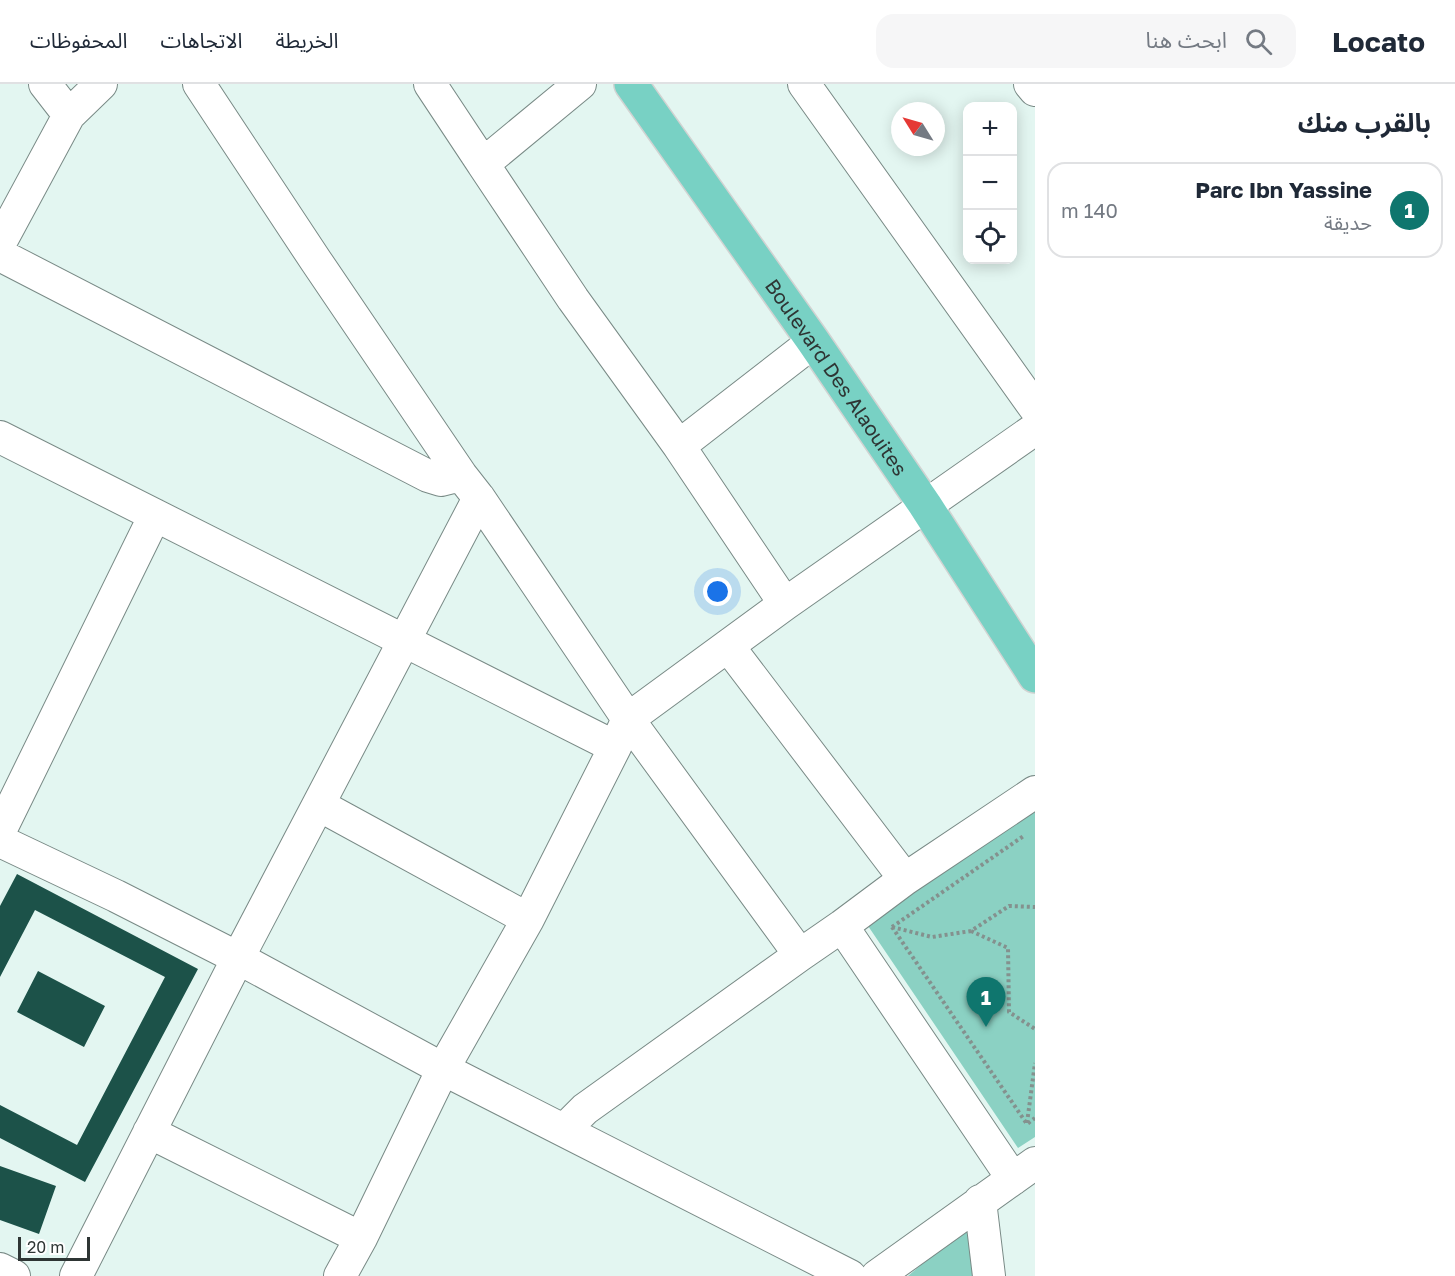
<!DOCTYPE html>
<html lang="ar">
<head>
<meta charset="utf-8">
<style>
	body { margin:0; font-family:"Golos Text","Noto Sans Arabic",sans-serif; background:#f6f6f7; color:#1f2937; direction:rtl }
	.controls { position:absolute; right:18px; top:18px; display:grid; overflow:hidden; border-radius:12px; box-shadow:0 3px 15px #0003 }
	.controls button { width:54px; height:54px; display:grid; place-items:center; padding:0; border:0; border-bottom:2px solid #e0e1e3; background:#fff; color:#1f2937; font:30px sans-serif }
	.compass { position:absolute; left:891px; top:18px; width:54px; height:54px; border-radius:50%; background:#fff; box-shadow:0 3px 15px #0003; rotate:307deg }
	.scale { position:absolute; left:18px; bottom:15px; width:72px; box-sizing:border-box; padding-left:6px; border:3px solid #2e3534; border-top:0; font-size:16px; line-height:21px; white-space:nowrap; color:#2e3534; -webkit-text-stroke:4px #fff; paint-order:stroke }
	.you { position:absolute; left:718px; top:508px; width:21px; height:21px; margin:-15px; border:4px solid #fff; border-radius:50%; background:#1a73e8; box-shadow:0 0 0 9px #1a73e833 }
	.badge { display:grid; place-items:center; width:39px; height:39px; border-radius:50%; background:#0f766e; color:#fff; font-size:20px; font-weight:700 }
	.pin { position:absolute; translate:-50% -50px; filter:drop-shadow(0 2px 3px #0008) }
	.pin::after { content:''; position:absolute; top:32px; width:21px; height:18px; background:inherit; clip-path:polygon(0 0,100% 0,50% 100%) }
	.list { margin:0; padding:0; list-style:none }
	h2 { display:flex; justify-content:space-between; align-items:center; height:78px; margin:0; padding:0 24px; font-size:26px }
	h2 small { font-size:20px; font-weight:400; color:#747a83 }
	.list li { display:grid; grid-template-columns:39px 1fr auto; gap:18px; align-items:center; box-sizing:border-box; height:96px; margin:0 12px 12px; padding:0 12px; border:2px solid #e0e1e3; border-radius:18px }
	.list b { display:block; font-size:22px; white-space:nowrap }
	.list p { margin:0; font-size:20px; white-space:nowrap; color:#747a83 }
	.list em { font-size:20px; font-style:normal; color:#747a83 }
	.icon { flex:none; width:33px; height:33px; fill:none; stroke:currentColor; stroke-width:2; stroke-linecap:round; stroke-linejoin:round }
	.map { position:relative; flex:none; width:1035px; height:1192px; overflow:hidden; direction:ltr }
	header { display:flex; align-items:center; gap:36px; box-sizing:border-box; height:84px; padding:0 30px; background:#fff; border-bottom:2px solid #e0e1e3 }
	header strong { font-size:28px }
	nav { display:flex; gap:33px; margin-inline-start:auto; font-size:21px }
	.search { width:420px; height:54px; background:#f6f6f7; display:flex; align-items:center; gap:15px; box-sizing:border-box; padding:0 21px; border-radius:18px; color:#747a83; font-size:22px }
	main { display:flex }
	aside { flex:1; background:#fff }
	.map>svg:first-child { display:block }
	.green { fill:#8bd1c3 }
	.building { fill:#1c5249 }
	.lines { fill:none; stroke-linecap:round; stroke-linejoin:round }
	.minor-casing { stroke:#798a86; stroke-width:34 }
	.major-casing { stroke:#d1d3d2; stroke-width:36 }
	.path { stroke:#84918e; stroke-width:4; stroke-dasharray:3 3; stroke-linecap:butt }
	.minor { stroke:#fff; stroke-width:32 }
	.major { stroke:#78d1c4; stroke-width:33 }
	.labels { text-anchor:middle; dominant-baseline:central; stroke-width:6; stroke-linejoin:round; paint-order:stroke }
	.street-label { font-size:20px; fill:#2e3534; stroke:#fff }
</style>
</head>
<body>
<header>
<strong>Locato</strong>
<div class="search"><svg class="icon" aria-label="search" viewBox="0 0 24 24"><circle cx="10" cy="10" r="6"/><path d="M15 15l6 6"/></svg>ابحث هنا</div>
<nav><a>الخريطة</a><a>الاتجاهات</a><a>المحفوظات</a></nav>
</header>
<main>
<aside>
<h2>بالقرب منك<small></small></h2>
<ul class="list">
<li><span class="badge">1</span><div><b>Parc Ibn Yassine</b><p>حديقة</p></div><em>140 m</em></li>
</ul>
</aside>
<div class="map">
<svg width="1035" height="1192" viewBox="0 0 1035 1192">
	<rect width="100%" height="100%" fill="#e3f6f1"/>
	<path class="green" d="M1035,716v337l-17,11 -156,-231z
		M962,1146l12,5 -1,41h-65z"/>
	<path class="building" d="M17,790l181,95 -113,213 -85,-44v-33l77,40 88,-168 -130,-67 -35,67v-71z
		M38,887l67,35 -21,41 -67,-35z
		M0,1082l56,20 -17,48 -39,-14z"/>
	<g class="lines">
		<g class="minor-casing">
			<path id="minor" d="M45,0l24,31
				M199,0l117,177 145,214 18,23 149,221 172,236
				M430,0l53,80
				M580,0l-97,80 90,135 106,147 106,158
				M804,0l231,324
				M1030,0l5,6
				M0,159l69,-128 32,-31
				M0,171l428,221 13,4 20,-5
				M0,353l615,310
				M679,362l134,-104
				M728,562l177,233
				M319,721l209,114
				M0,747l155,-316
				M0,757l116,55 122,62 205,111 407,207
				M842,842l171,253
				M564,1046l21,-21 215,-154 42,-29 63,-47 130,-87
				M149,1048l212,106
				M980,1117l9,75
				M0,1185l14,7
				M76,1192l162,-318 241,-460
				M340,1192l21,-38 82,-169 85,-150 87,-172 13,-28 157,-115 250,-175
				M877,1192l158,-113"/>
		</g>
		<g class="major-casing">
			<g id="major">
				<path id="s1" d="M631,0l182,257 112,164 110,171"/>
			</g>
		</g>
		<path class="path" d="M892,843l135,197 8,-6
			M892,843l133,-92
			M892,843l40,10 39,-6 38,-25 26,1
			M971,847l37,17 1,64 26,17
			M1027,1039l8,-60"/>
		<use href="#minor" class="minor"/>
		<use href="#major" class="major"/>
	</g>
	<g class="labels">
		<g class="street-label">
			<text stroke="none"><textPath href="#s1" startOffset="358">Boulevard Des Alaouites</textPath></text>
		</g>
	</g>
</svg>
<div class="controls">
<button>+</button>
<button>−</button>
<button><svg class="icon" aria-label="locate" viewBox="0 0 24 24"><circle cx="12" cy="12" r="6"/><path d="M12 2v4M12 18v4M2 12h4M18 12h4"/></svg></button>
</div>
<svg class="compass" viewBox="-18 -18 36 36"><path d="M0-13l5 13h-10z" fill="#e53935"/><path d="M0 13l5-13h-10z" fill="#747a83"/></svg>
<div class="scale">20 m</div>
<div class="you"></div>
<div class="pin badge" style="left:986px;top:943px">1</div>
</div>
</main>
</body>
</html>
